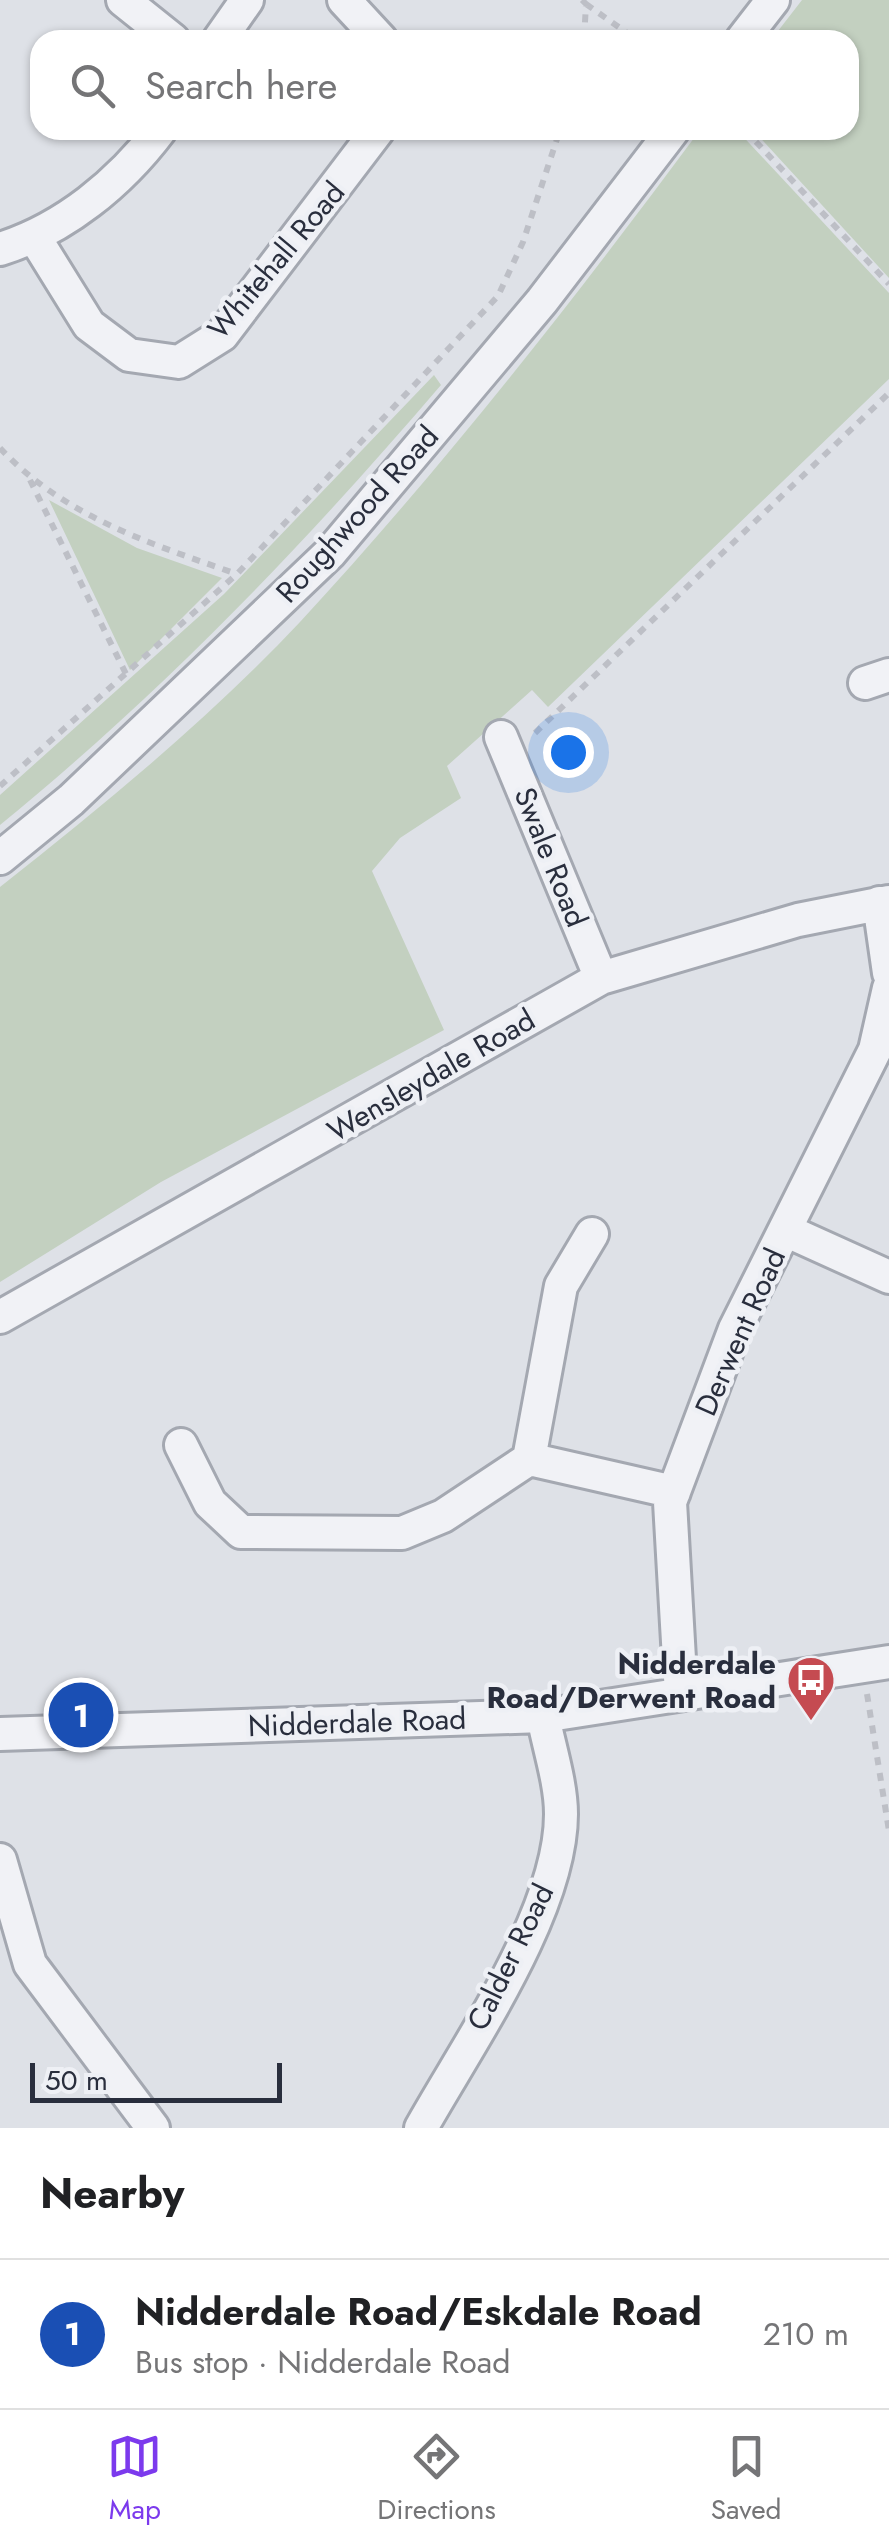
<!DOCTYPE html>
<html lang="en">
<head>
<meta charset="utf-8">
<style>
	body { margin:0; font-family:Jost,sans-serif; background:#f6f6f6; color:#202124 }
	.scale { position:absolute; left:30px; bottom:25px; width:252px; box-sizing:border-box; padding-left:10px; border:5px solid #292e3d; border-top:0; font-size:28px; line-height:35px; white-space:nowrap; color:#292e3d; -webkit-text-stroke:8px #eef0f5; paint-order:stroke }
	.you { position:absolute; left:568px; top:752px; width:35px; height:35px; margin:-25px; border:8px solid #fff; border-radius:50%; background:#1a73e8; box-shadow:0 0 0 15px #1a73e833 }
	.badge { display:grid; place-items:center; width:65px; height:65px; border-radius:50%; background:#7c3aed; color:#fff; font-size:32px; font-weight:700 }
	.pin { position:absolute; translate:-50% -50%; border:5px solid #fff; box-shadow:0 2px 10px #0006 }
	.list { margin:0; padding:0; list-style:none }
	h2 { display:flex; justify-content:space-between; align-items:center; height:130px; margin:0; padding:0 40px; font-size:42px }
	h2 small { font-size:32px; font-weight:400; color:#757577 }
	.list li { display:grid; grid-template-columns:65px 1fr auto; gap:30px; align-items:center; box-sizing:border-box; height:150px; padding:0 40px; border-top:2px solid #e0e0e0 }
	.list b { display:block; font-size:38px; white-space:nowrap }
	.list p { margin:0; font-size:32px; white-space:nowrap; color:#757577 }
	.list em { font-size:32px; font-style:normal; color:#757577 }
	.icon { flex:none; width:55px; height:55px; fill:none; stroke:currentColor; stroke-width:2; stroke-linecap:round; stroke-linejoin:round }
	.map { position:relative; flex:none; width:889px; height:2128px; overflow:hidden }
	.search { position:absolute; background:#fff; box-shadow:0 2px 8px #0004; left:30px; right:30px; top:30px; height:110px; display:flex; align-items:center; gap:25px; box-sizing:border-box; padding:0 35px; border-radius:30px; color:#757577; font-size:38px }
	.sheet { height:280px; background:#fff }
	nav { display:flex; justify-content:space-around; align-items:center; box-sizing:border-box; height:140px; border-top:2px solid #e0e0e0; background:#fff; font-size:28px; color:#757577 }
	nav a { display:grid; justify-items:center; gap:5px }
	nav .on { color:#7c3aed }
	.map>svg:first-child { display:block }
	.green { fill:#c3d0c0 }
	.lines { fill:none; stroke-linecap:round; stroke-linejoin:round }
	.minor-casing { stroke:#a4a8b1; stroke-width:38 }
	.path { stroke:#bdbfc6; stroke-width:6; stroke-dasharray:8 8; stroke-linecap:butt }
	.minor { stroke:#f1f2f6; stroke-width:32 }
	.labels { text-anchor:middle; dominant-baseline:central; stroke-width:9; stroke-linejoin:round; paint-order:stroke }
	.street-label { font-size:30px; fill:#292e3d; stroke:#eef0f5 }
	.poi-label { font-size:30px; font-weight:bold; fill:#292e3d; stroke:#eef0f5; text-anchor:end }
</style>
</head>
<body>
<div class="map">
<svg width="889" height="2128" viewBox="0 0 889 2128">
	<rect width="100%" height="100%" fill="#dee1e7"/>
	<path class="green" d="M802,0h87v278l-136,-148h96v-90h-78z
		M700,130h37l152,163v86l-341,328 -16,-17 -85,76 14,32 -61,40 -28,33 72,159 -283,152 -161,100v-395c104,-82 209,-168 300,-265 144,-156 274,-322 400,-492z
		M434,375l7,10c-136,159 -278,307 -441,440v-30l224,-201z
		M49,500l88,48 85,30 -92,92z"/>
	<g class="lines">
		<g class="minor-casing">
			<path id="minor" d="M123,0l50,40
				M344,0l37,40
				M219,40l28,-40
				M742,40l31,-40
				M35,238l54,87 40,30 50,7 43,-27 156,-205
				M0,249c64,-20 120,-66 160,-119
				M865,683l24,-8
				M501,737l100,241
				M0,858l71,-58 259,-247 212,-252 131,-171
				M879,903l10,70
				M785,1230l104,47
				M0,1317l601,-339 197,-58 91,-18
				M181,1445l29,58 31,29 161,1 41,-17 86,-57 145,33
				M529,1459l32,-173 31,-52
				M681,1694l-11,-192 65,-173 140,-279 14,-62
				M0,1734l543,-18 346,-54
				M0,1860l30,104 123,164
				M421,2128c47,-84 140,-216 140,-314 0,-31 -12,-67 -18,-98"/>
		</g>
		<path class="path" d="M582,0l4,4 -2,36
			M586,4l51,36
			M745,130l144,154
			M0,448c63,68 151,96 237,126
			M30,480l97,196
			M535,733l354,-340
			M0,786l237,-212 261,-278 25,-54 37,-112
			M867,1694l22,137"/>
		<use href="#minor" class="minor"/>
	</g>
	<defs>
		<g id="bus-pin" transform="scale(2.5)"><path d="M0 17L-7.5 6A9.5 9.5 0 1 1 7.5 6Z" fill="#c54b51" stroke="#eef0f5"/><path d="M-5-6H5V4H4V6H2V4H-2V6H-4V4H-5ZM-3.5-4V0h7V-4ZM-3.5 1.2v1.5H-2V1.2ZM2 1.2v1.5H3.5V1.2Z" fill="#fff"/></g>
	</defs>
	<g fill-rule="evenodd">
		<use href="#bus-pin" x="811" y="1680"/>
	</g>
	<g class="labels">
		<g class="street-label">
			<text transform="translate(276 260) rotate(-50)">Whitehall Road</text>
			<text transform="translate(357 514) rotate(-48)">Roughwood Road</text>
			<text transform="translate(551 857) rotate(68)">Swale Road</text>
			<text transform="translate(431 1075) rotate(-30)">Wensleydale Road</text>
			<text transform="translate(740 1332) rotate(-66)">Derwent Road</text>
			<text transform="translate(357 1722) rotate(-2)">Nidderdale Road</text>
			<text transform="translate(510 1957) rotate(-64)">Calder Road</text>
		</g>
		<g class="poi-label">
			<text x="776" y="1663">Nidderdale<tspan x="776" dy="34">Road/Derwent Road</tspan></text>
		</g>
	</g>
</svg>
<div class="scale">50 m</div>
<div class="you"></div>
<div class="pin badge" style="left:81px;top:1715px;background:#1a4fb4">1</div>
<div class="search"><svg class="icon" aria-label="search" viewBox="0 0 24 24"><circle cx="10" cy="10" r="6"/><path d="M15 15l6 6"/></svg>Search here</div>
</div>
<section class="sheet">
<h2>Nearby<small></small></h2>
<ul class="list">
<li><span class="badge" style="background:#1a4fb4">1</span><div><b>Nidderdale Road/Eskdale Road</b><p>Bus stop · Nidderdale Road</p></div><em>210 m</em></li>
</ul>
</section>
<nav>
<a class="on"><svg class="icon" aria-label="map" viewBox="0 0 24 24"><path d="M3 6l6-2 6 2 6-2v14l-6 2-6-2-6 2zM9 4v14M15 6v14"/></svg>Map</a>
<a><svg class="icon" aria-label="directions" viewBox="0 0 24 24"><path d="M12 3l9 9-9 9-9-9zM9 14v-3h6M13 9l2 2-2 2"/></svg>Directions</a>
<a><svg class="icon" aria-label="saved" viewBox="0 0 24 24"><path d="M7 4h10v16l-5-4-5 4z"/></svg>Saved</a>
</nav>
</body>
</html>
